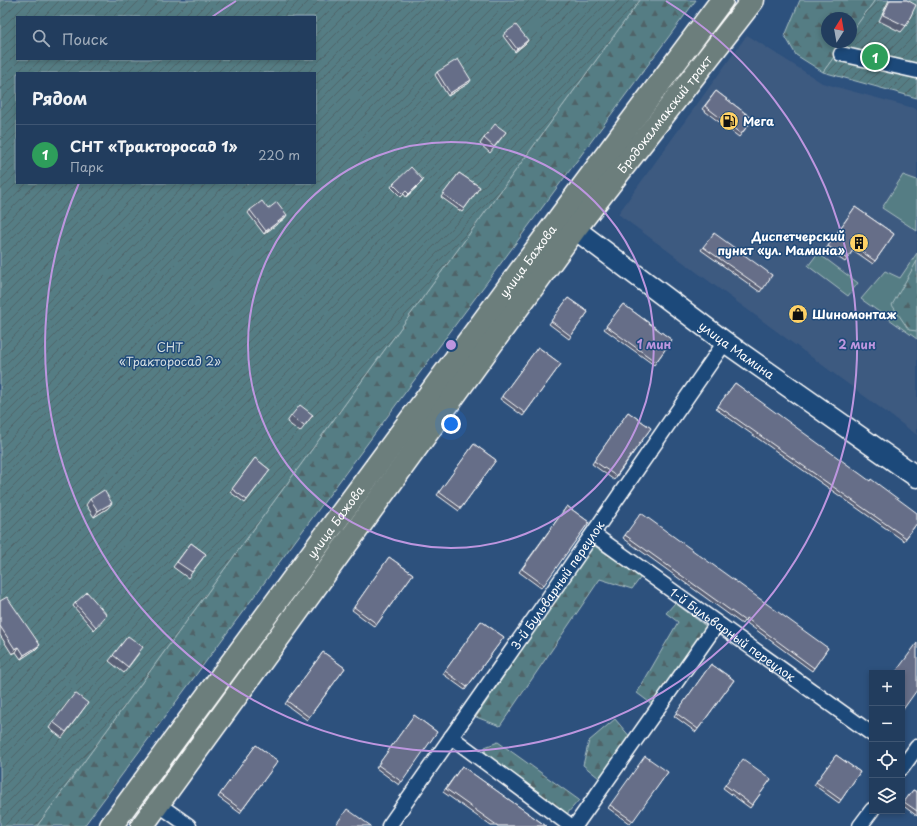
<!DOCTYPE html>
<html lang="ru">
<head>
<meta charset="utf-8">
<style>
	body { margin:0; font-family:"Playpen Sans",sans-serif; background:#2e4867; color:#f1f3f6 }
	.controls { position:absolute; right:12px; bottom:12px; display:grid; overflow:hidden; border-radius:0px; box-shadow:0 2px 6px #0003 }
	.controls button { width:36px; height:36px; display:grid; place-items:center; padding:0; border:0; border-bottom:1px solid #3f5673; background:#223d5e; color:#f1f3f6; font:20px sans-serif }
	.compass { position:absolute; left:821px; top:12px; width:36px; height:36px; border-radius:50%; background:#223d5e; box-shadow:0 2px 6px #0003; rotate:11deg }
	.you { position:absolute; left:451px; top:424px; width:14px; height:14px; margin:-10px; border:3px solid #fff; border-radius:50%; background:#1a73e8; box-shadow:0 0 0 6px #1a73e833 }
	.badge { display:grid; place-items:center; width:26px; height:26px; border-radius:50%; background:#95b2f1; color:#fff; font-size:13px; font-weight:700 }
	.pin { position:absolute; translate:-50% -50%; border:2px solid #fff; box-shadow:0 1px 4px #0006 }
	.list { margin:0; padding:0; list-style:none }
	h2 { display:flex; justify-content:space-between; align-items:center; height:52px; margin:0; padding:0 16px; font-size:17px }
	h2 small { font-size:13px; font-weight:400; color:#a2aebc }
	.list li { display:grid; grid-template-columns:26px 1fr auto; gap:12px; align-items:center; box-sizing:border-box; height:60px; padding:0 16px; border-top:1px solid #3f5673 }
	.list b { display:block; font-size:15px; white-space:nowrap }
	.list p { margin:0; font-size:13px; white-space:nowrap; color:#a2aebc }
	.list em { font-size:13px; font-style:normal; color:#a2aebc }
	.icon { flex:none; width:22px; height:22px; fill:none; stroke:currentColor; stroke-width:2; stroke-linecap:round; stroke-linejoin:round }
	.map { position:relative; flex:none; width:917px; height:826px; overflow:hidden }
	.search { position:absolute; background:#223d5e; box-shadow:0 2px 6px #0003; left:16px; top:16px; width:300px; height:44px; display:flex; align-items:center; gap:10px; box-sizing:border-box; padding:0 14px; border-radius:0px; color:#a2aebc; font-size:15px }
	.panel { position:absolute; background:#223d5e; box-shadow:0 2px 6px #0003; left:16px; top:72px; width:300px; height:112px; border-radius:0px }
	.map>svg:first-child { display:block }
	.built { fill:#3e5a80 }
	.grass { fill:#547d84; stroke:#aabec2 }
	.forest { fill:url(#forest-firs); stroke:#aabec2 }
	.garden { fill:url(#garden-furrows); stroke:#aabec2; fill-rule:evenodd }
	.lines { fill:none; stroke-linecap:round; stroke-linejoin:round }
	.minor-casing { stroke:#fff; stroke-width:17 }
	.secondary-casing { stroke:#fff; stroke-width:23 }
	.primary-casing { stroke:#fff; stroke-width:25 }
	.minor { stroke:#1f4a7a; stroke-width:14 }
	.secondary { stroke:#1f4a7a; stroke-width:20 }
	.primary { stroke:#6c7e7c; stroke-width:22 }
	.wall { fill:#585f75; stroke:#fff }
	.shaded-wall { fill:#474d5f; stroke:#fff }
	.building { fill:#666e88; stroke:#fff }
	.ring { fill:none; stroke:#bd96df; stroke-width:2 }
	.labels { text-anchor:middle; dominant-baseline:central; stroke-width:3; stroke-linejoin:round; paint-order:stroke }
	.street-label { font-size:12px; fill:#fff; stroke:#1f4a7a }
	.poi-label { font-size:12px; font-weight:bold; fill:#fff; stroke:#1f4a7a; text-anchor:start }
	.park-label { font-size:12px; fill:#d4dee0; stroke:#1f4a7a }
	.centre { fill:#bd96df; stroke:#1f4a7a; stroke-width:2 }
	.ring-label { font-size:12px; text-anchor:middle; font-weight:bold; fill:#bd96df; stroke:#1f4a7a; stroke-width:3; stroke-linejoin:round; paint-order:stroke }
</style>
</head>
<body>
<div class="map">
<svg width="917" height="826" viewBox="0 0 917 826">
	<defs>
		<pattern id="forest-firs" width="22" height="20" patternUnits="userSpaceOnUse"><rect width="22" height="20" fill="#547d84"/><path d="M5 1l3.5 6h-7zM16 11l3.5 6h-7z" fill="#506468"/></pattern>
		<pattern id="garden-furrows" width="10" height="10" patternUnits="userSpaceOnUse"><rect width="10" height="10" fill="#547d84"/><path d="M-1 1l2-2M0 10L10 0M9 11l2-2" fill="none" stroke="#506468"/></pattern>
	</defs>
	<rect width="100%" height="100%" fill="#2d517d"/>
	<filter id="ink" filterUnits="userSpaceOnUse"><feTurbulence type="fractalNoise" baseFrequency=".025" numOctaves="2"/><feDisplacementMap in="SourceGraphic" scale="8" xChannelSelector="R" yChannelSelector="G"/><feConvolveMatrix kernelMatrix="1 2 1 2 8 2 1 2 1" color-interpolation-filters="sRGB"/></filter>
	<g filter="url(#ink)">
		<path class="built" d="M747,35l75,48 95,26v326l-299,-221z"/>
		<path class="grass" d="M903,175l14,5v51l-35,-23z
			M818,253l40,30 -10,13 -40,-30z
			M917,253v86l-56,-40 24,-28 15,7z"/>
		<path class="forest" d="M640,0h56l-612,826h-47z
			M800,0h75l-24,33v-15h-24v24h18l-22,30 -27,-17 -11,-19z
			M917,261v70l-8,-1 -17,-25z
			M593,545l48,32 -9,12 -32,-10 -100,147 -24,-9z
			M675,603l32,24 -54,78 -16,-12 41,-71 -12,-9z
			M615,719l16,19 -32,40 -16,-13 6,-24z
			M498,742l81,58 -13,15 -80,-57 -1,-11z"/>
		<path class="garden" d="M0,0h640l-603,826h-37zM17,17h298v42h-298zM17,73h298v110h-298z
			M875,0h42v98l-94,-26 22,-30h6v-9z"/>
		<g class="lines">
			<g class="minor-casing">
				<g id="minor">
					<path d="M841,54l76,17"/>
					<path id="s1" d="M593,534l279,200"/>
					<path d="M451,737l120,89"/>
					<path d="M902,768l15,-21"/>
					<path d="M158,804l31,22"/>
					<path id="s2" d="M389,826l149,-213 187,-271"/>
					<path d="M575,826l142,-202"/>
					<path d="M860,826l12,-16"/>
				</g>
			</g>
			<g class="secondary-casing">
				<g id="secondary">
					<path id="s3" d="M575,229l150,113 192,135"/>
				</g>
			</g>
			<g class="primary-casing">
				<g id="primary">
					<path id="s4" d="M111,826l449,-609 162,-217"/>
					<path id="s5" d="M142,826l433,-597 178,-229"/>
				</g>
			</g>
			<use href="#minor" class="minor"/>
			<use href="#secondary" class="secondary"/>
			<use href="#primary" class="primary"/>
		</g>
		<path class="wall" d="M889,0h18l-1,26 -5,6 -22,-11z
			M505,33l23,7 -2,3 -11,9 -12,-16z
			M437,72l32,11 -21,13 -13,-21z
			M716,91l37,28 -14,18 -37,-28z
			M506,132l-16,21 -10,-9 4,-6z
			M459,173l21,14 -18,25 -21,-15z
			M423,180l-2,3 -15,14 -2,-3 -3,3 -10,-10 2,-3z
			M855,207l39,27 -21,30 -20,-14 -8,12 -19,-13z
			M268,209l17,9 -21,16 -16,-21 2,-3z
			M703,247l69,28 -12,17 -59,-42z
			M568,298l20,14 -19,27 -20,-15z
			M623,304l49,36 -18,25 -50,-36z
			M538,347l23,17 -38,52 -23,-17z
			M735,383l182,140 -13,18 -188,-132z
			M628,412l23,16 -37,52 -22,-16z
			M313,415l-13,17 -13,-10 4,-6z
			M474,444l22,16 -37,51 -22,-16z
			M255,458l15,12 -25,33 -15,-11z
			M90,499l18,9 -14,9 -8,-12z
			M567,506l22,16 -48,66 -22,-16z
			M625,535l203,113 -16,23 -68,-50 -2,3 -119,-86z
			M191,543l15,11 -18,24 -15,-11z
			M389,557l24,17 -38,53 -23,-17z
			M0,601l40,44 -4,4 -15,10 -5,-7 -4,2 -12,-19z
			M75,603l30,15 -11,12 -21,-24z
			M481,621l23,16 -39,53 -22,-16z
			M128,636l11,17 -15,20 -15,-12z
			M323,652l22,16 -38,52 -22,-16z
			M711,664l23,16 -38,52 -22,-16z
			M88,703l-26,35 -13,-10 4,-6z
			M414,715l23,17 -38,53 -23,-17z
			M256,745l22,16 -38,52 -22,-16z
			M836,755l24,17 -21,31 -25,-18z
			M462,766l84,60h-55l-48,-34z
			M668,772l-38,52 -22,-16 2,-3z
			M771,779l-21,29 -27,-20 2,-3z
			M913,790l4,2v24l-15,-11z"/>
		<path class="shaded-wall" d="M528,40l-2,3 -11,9 2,-3z
			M471,80l-2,3 -21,13 2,-3z
			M423,180l-2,3 -15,14z
			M287,215l-2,3 -21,16 2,-3z
			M112,503l-4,5 -14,9 4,-6z
			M40,645l-4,4 -15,10 3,-4z
			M19,647l-3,5 -4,2 3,-5z"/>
		<path class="building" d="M890,0h17l9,5 -10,21 -23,-11z
			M516,25l12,15 -11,9 -12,-16z
			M458,59l13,21 -21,13 -13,-21z
			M716,91l37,28 -12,15 -36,-28z
			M495,124l11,8 -12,15 -10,-9z
			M411,167l12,13 -14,14 -3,-3 -3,3 -10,-10z
			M459,173l21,14 -16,22 -21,-15z
			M262,201l6,8 9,-7 10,13 -21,16 -16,-21z
			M855,207l39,27 -19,27 -20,-14 -8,12 -19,-13z
			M714,233l58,42 -9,14 -60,-42z
			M568,298l20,14 -17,24 -20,-15z
			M623,304l49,36 -16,22 -50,-36z
			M538,347l23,17 -36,49 -23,-17z
			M735,383l135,98 1,-2 46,34v10l-11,15 -188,-132z
			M300,405l13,10 -9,11 -13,-10z
			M628,412l23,16 -35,48 -22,-15z
			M474,444l22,16 -35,48 -22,-16z
			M255,458l15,12 -23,30 -15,-11z
			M104,490l8,13 -14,8 -8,-12z
			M567,506l22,16 -45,63 -22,-16z
			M641,513l187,135 -14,20 -68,-50 -1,3 -120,-86z
			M191,543l15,11 -14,18 -15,-10z
			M389,557l24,17 -36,50 -23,-17z
			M87,592l20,23 -11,12 -21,-24z
			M7,597l33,48 -16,10 -5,-8 -4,2 -15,-23v-25z
			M481,621l23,16 -37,50 -22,-16z
			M128,636l15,11 -15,20 -15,-12z
			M917,643v47l-15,21v-38h-7z
			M323,652l22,16 -36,49 -22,-16z
			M711,664l23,16 -36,49 -22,-16z
			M75,693l13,10 -22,29 -13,-10z
			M414,715l23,17 -35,50 -24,-17z
			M256,745l22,16 -36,49 -22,-16z
			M836,755l24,17 -19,28 -25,-18z
			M645,756l23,16 -35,49 -23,-16z
			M743,759l28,20 -19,26 -27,-20z
			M462,766l84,60h-48l-52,-37z
			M913,790l4,2v19l-13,-9z
			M347,809l24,17h-36z"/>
	</g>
	<g class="ring">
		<circle cx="451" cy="345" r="203"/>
		<path d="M212 17A406 406 0 0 1 236 1M666 1A406 406 0 1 1 79 183"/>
	</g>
	<defs>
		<g id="fuel-disc" transform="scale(1)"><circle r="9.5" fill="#ffd166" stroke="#1f4a7a"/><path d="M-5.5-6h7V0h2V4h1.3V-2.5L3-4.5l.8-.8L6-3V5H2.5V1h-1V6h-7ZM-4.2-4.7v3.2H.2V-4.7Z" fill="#111"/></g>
		<g id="building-disc" transform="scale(1)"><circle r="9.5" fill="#ffd166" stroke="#1f4a7a"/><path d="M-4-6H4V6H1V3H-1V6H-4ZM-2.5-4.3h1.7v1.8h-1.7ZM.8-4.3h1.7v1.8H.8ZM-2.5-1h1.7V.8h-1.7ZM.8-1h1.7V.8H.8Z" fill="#111"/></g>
		<g id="shop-disc" transform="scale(1)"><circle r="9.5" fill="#ffd166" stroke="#1f4a7a"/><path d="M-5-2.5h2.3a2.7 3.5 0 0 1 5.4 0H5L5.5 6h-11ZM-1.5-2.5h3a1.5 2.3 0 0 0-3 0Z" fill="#111"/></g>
	</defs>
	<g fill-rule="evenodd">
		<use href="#fuel-disc" x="729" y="121"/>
		<use href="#building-disc" x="859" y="243"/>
		<use href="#shop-disc" x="798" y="314"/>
	</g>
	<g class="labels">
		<g class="street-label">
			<text stroke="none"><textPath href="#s5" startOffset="883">Бродокалмакский тракт</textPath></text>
			<text stroke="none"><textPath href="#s4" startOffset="702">улица Бажова</textPath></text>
			<text stroke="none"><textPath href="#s3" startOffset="202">улица Мамина</textPath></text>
			<text stroke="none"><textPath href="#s4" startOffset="378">улица Бажова</textPath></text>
			<text stroke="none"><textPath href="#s2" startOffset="294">3-й Бульварный переулок</textPath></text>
			<text stroke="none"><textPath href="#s1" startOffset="172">1-й Бульварный переулок</textPath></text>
		</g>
		<g class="poi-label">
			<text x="743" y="121">Мега</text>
			<text x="845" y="236" text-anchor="end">Диспетчерский<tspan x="845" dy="14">пункт «ул. Мамина»</tspan></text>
			<text x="812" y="314">Шиномонтаж</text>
		</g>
		<g class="park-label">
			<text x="170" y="347">СНТ<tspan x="170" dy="14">«Тракторосад 2»</tspan></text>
		</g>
	</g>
	<circle cx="451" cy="345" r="6" class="centre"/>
	<g class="ring-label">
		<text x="654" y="349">1 мин</text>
		<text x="857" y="349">2 мин</text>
	</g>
</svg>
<div class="controls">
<button>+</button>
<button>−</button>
<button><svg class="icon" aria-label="locate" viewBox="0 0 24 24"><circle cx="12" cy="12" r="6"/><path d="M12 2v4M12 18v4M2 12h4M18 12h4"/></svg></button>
<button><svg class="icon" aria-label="layers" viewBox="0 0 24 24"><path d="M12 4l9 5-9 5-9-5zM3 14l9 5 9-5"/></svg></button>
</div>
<svg class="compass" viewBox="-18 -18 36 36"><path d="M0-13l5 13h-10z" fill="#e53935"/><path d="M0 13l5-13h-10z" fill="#a2aebc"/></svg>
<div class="you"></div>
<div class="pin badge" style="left:875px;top:57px;background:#2e9e5b">1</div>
<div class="search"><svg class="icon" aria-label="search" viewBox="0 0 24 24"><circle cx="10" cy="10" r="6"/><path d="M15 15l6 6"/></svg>Поиск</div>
<section class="panel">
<h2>Рядом<small></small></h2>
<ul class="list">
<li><span class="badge" style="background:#2e9e5b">1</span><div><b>СНТ «Тракторосад 1»</b><p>Парк</p></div><em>220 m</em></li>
</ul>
</section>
</div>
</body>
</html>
